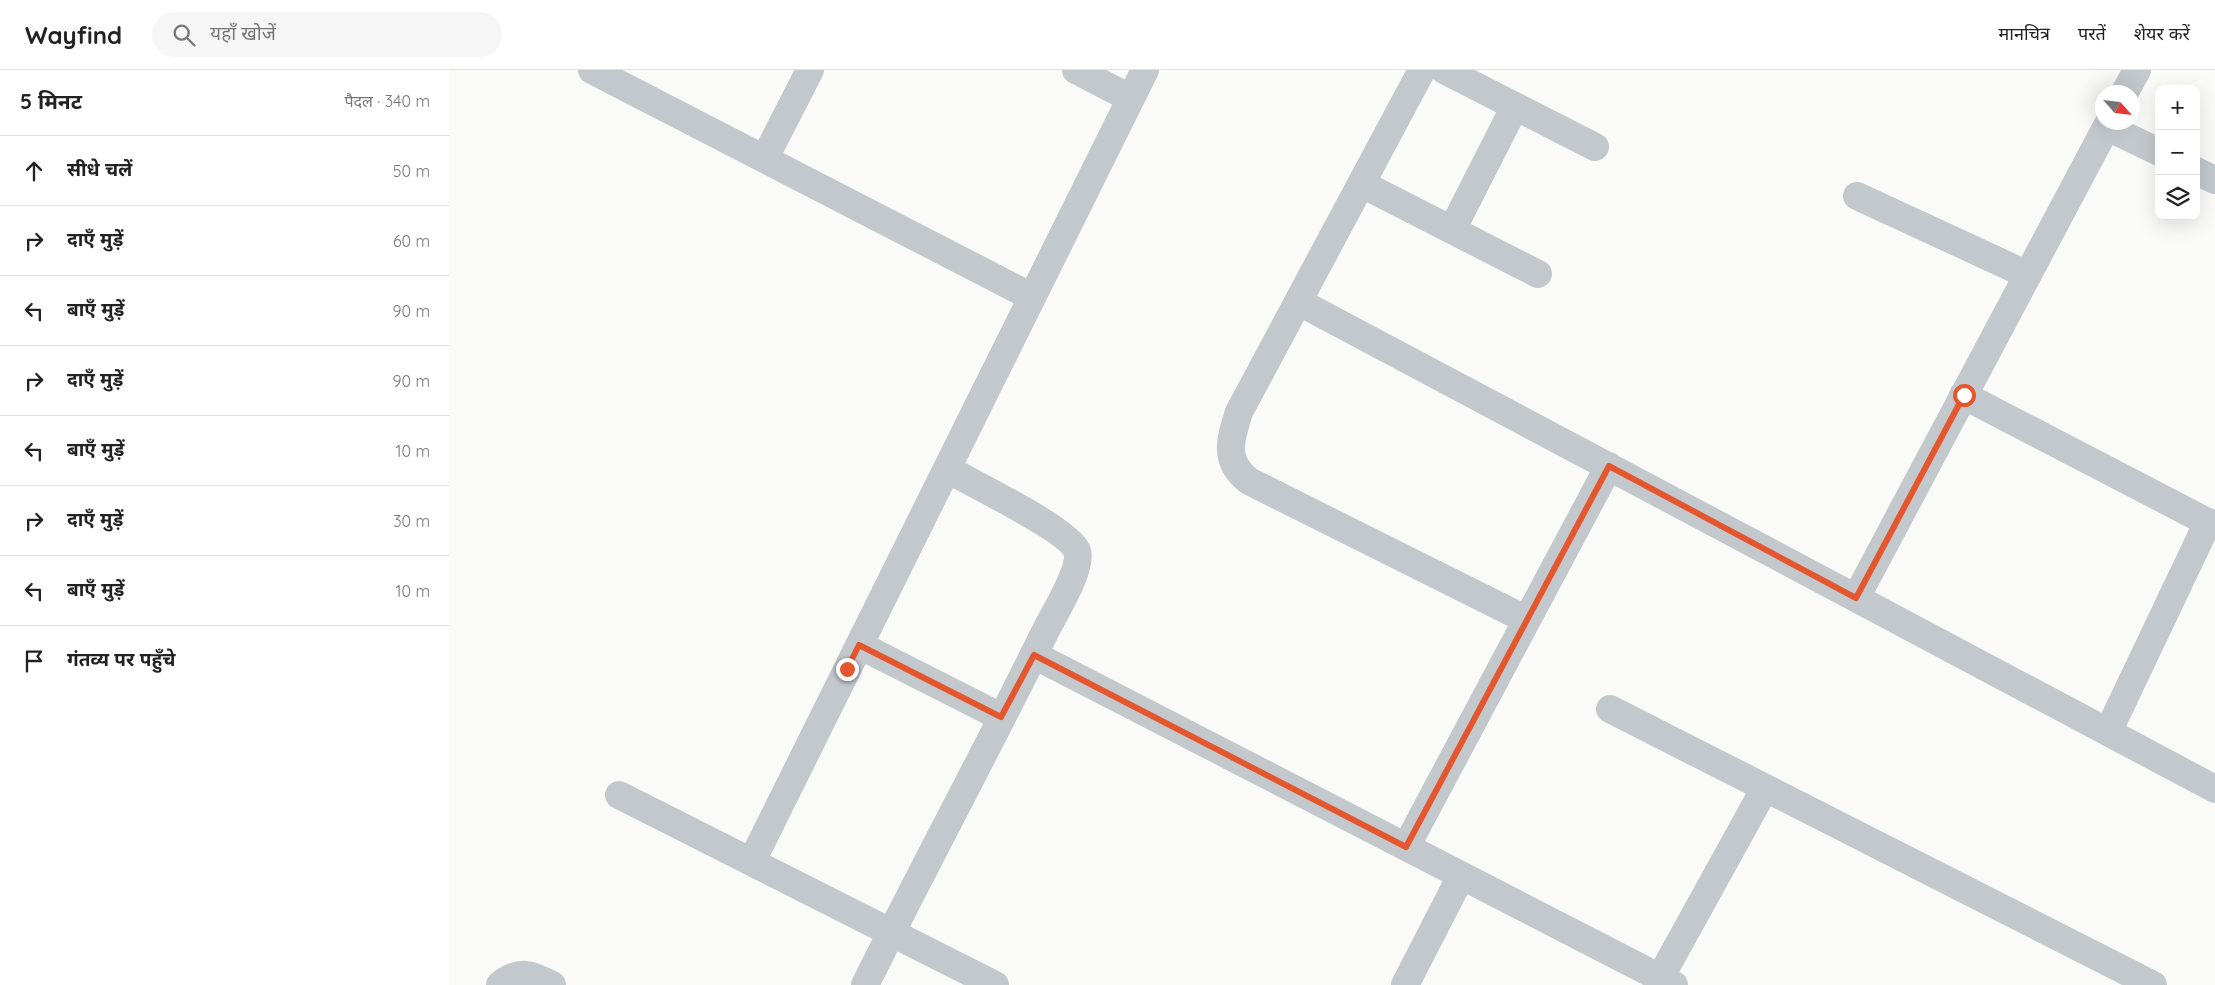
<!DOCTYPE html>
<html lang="hi">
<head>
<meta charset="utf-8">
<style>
	body { margin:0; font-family:Quicksand,"Noto Sans Devanagari",sans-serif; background:#f6f6f6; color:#222 }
	.controls { position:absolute; right:15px; top:15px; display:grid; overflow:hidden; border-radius:10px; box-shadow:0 5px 20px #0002 }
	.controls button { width:45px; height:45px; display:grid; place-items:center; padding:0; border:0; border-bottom:1px solid #e0e0e0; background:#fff; color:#222; font:25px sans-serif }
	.compass { position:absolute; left:1645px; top:15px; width:45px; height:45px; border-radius:50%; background:#fff; box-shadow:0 5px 20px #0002; rotate:117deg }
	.stop { position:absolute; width:15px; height:15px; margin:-11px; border:4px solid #e4572e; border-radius:50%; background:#fff }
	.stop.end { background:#e4572e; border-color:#fff; box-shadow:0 1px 5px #0008 }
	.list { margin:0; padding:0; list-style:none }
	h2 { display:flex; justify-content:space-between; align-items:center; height:65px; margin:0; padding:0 20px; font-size:21px }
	h2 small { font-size:16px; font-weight:400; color:#767676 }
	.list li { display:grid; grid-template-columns:32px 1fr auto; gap:15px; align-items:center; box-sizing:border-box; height:70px; padding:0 20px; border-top:1px solid #e0e0e0 }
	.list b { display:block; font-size:19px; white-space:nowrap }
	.list em { font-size:16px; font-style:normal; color:#767676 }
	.icon { flex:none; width:28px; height:28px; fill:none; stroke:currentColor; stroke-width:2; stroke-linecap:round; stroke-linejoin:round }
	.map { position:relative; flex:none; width:1765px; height:915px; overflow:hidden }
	header { display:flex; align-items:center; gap:30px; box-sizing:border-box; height:70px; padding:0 25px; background:#fff; border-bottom:1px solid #e0e0e0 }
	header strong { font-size:24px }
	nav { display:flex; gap:28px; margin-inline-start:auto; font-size:18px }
	.search { width:350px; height:45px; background:#f6f6f6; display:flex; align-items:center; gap:12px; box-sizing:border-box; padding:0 18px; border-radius:28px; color:#767676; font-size:19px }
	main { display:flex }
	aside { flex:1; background:#fff }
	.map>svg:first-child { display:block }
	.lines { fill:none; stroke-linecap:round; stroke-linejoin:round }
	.minor { stroke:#c3c8cc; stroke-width:28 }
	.route { stroke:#e4572e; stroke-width:6 }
</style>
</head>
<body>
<header>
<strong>Wayfind</strong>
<div class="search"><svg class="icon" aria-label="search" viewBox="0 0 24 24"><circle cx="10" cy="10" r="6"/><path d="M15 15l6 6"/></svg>यहाँ खोजें</div>
<nav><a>मानचित्र</a><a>परतें</a><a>शेयर करें</a></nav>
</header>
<main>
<aside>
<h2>5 मिनट<small>पैदल · 340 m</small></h2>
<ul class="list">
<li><svg class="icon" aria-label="ahead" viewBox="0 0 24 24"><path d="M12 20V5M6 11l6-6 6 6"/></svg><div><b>सीधे चलें</b></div><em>50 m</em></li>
<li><svg class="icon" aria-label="right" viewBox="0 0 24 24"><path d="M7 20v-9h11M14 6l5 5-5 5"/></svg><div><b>दाएँ मुड़ें</b></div><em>60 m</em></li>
<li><svg class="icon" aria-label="left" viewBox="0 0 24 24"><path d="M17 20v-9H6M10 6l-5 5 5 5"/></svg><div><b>बाएँ मुड़ें</b></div><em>90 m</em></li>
<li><svg class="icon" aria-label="right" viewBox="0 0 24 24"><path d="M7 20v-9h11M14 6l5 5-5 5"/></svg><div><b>दाएँ मुड़ें</b></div><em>90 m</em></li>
<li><svg class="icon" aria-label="left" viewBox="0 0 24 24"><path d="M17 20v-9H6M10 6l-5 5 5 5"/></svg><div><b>बाएँ मुड़ें</b></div><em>10 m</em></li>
<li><svg class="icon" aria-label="right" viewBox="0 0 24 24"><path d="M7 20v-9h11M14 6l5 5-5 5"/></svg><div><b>दाएँ मुड़ें</b></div><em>30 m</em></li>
<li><svg class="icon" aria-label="left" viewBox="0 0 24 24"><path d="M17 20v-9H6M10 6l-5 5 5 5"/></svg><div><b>बाएँ मुड़ें</b></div><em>10 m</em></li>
<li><svg class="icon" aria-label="arrive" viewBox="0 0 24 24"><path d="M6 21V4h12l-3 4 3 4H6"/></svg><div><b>गंतव्य पर पहुँचे</b></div></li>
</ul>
</aside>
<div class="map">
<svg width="1765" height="915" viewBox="0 0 1765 915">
	<rect width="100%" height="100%" fill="#fafaf8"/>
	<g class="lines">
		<path class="minor" d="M142,0l440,227
			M626,0l54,28
			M972,0l-183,342c-9,28 -16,49 10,69l278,139
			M994,0l151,77
			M1675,22l12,-22
			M1657,57l52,25
			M315,88l45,-88
			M1746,101l19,9
			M912,114l176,90
			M1407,126l171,79
			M1002,160l63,-124
			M849,232l916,487
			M1513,325l252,131
			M1406,528l253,-476
			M409,575l142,72
			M584,585l640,330
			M1160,639l543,276
			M1658,662l100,-210
			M169,725l376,190
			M956,777l203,-381
			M302,791l393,-791
			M1210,908l105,-190
			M50,915c19,-16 32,-11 52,0
			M415,915c58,-117 121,-233 179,-351 8,-17 39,-65 33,-83 -8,-21 -107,-69 -130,-82
			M955,915l56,-109"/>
	</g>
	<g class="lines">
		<path class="route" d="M397,599l12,-24 142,72 33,-62 372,192 203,-381 247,132 108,-203"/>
	</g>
</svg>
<div class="controls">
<button>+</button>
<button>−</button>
<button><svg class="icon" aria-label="layers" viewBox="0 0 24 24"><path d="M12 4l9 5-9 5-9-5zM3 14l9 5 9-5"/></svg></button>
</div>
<svg class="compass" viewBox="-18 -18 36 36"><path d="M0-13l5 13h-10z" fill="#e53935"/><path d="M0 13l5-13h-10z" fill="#767676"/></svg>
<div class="stop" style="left:1514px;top:325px"></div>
<div class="stop end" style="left:397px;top:599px"></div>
</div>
</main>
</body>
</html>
